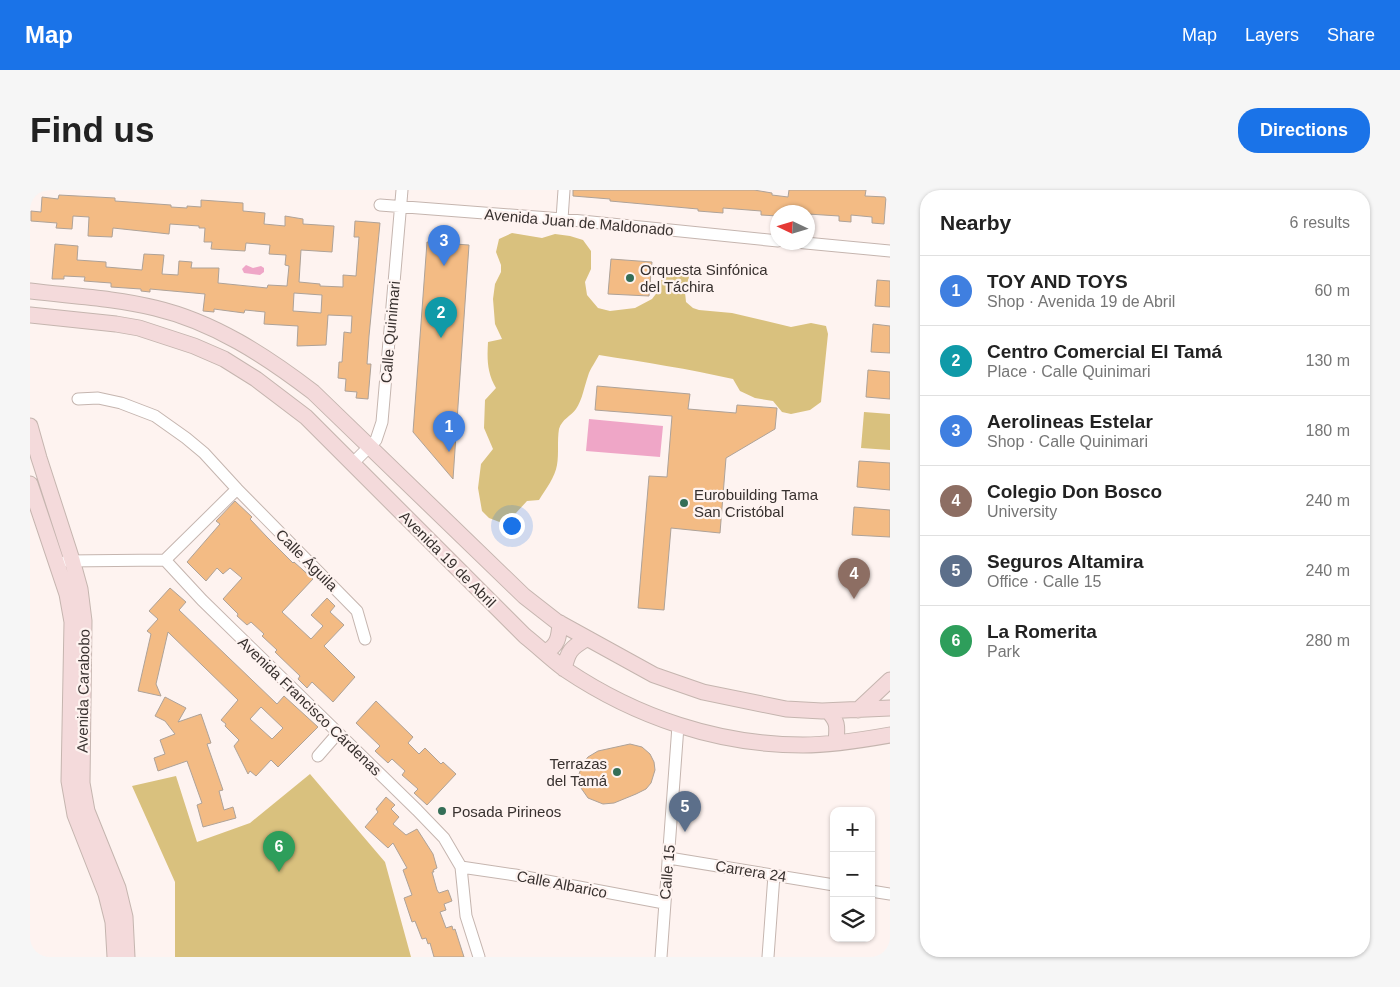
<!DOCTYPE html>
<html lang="en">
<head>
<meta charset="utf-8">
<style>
	body { margin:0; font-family:Helvetica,sans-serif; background:#f6f6f6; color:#222 }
	.controls { position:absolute; right:15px; bottom:15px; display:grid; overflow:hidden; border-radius:10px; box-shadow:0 1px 4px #0004 }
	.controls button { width:45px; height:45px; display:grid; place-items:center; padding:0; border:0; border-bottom:1px solid #e0e0e0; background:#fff; color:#222; font:25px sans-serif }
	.compass { position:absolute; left:740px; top:15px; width:45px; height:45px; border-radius:50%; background:#fff; box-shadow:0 1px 4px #0004; rotate:274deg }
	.you { position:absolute; left:481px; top:335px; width:18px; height:18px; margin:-12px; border:4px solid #fff; border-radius:50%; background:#1a73e8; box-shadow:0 0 0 8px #1a73e833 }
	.badge { display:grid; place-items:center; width:32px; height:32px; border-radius:50%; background:#1a73e8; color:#fff; font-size:16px; font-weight:700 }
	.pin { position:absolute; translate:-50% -41px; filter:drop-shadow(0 1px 2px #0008) }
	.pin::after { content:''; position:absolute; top:26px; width:18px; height:15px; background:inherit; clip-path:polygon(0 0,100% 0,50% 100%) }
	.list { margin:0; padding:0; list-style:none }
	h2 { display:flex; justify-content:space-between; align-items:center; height:65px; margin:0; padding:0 20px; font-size:21px }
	h2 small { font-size:16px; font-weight:400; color:#767676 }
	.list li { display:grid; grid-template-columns:32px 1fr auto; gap:15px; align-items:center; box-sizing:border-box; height:70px; padding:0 20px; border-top:1px solid #e0e0e0 }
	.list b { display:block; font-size:19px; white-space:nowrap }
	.list p { margin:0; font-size:16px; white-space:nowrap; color:#767676 }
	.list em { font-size:16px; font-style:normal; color:#767676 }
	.icon { flex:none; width:28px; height:28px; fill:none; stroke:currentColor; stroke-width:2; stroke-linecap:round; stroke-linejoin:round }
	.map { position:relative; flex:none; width:860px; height:767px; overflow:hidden; border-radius:20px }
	header { display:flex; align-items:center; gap:30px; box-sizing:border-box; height:70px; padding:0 25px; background:#1a73e8; color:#fff }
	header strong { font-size:24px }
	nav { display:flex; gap:28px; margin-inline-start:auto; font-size:18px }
	.intro { display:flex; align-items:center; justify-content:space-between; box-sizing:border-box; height:120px; padding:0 30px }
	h1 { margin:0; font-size:35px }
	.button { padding:12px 22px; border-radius:20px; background:#1a73e8; color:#fff; font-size:18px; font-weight:700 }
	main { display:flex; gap:30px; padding:0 30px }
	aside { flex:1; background:#fff; border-radius:20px; box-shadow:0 1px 4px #0004 }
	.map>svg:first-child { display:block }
	.green { fill:#d9c17e }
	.water { fill:#efa6c7 }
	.building { fill:#f3bb84; stroke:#aea298; fill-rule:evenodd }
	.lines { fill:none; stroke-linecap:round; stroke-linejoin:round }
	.street-casing { stroke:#c5b5af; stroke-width:13 }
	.secondary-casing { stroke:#c5b5af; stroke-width:17 }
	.street { stroke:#fff; stroke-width:11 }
	.secondary { stroke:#f4dadb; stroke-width:15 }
	.poi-dot { fill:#346e57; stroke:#fef3f0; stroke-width:2 }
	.labels { text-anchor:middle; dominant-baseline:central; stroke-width:4.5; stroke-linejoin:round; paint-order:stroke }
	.street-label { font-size:15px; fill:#38312f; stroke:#fef3f0 }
	.poi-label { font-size:15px; fill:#38312f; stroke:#fef3f0; text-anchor:start }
</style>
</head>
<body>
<header>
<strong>Map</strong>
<nav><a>Map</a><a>Layers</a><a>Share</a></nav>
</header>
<div class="intro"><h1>Find us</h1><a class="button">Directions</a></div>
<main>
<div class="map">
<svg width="860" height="767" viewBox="0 0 860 767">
	<rect width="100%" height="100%" fill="#fef3f0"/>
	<path class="green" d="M482,43l30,5 13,-4 15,2 13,4 8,11v18l-6,13 2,13 11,13 12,3 25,-3 17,-9 7,-9 3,-14 11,-6 12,1 4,6 -4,15 1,10 7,6 6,2 33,3 59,14 20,-4 15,3 2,8 -7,68 -11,8 -19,4 -9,-2 -9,-11 -18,-3 -15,-7 -7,-12c-44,-10 -89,-17 -134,-24 -3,6 -9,14 -11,21 -3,8 -6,25 -12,33 -5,7 -14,10 -17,20 -2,12 0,24 -2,36 -2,12 -11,24 -18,35l-12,1 -11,12 -14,10 -13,-5 -7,-7 -4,-23 3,-24 12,-15 -9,-21 1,-28 11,-12c-9,-15 -9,-29 -8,-46l14,-3 -7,-15 -2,-25 2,-15 6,-12v-7l-5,-13 3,-13z
		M834,222l26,2v36l-29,-2z
		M280,584l75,88 26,95h-236v-75l-43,-96 44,-10 21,66 53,-19z"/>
	<path class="water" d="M216,75l7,3 8,-2 3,2v4l-4,3 -16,-2 -2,-4z
		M559,229l74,7 -3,31 -74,-6z"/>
	<path class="building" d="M543,0h181l18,3v2l16,2 1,-7h77l-1,6 21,1 -2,27 -12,-1v-6l-21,-2v7l-12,-1v-5l-31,-2v-2h-30v4l-17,-1v-4l-38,-3v5l-25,-2v-2l-88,-8v-2l-37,-3z
		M29,5l56,3v3l56,4v2l16,1v-2l14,1v-7l42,3v8l22,2 -1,11 21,2v-10l18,3v5l31,2 -2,26 -31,-2 -2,32 21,2v2l23,1v-12l13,1 3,-39h-5l1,-16 25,2 -11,113 -2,28h4l-3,35 -12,-1 1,-6 -12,-1 1,-12 -8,-1 1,-16h3l2,-30 7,1 1,-17 -24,-1 -2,30 -29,1 1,-20 -34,-2 1,-12 -20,-2 -1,3 -30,-4v3l-11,-1 2,-17 -55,-5v3l-9,-1v-2l-30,-2v-4l-27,-2 1,-4 -21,-1v3h-12l3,-35 23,2 -1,14 29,2v5l36,3 2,-16 20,1 -2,19 16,1 1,-14 13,1 -1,6h28l-1,15 49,5 1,-3 19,1 2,-20 -4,-1 1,-10 -17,-1 1,-9 -24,-2 -1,8 -34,-2 1,-7h-8l1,-14h-6v-2l-29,-2 -1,10 -56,-6 -1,9 -24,-1 1,-19 -16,-1 -1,13 -16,-1 1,-5 -26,-2v-10l10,1 1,-15 16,2zM264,103l28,2 -1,18 -28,-2z
		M397,52l42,3 -16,234 -40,-47z
		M581,69l41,3 -3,34 -41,-2z
		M847,90l13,1v26l-15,-1z
		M843,134l17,2v27l-19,-1z
		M838,180l22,2v27l-24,-2z
		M567,196l93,8 -2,15 48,4 1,-8 40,3 -2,21 -49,29 -6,75 -49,-5 -7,82 -26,-2 11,-132 18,1 5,-61 -77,-6z
		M829,271l31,2v27l-33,-3z
		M205,311l17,16 -2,2 17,18 26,26 1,-1 19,17 -31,33 29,27 12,-13 -12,-11 16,-17 8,8 -5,6 14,13 -20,21 31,31 -22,25 -21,-20 -5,6 -9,-9 2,-3 -25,-24 2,-2 -15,-14 2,-2 -13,-12 -4,3 -10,-9 1,-2 -15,-15 19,-21 -12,-10 -7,6 -6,-6 -11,13 -19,-19 33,-38 -4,-3z
		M824,317l36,3v27l-38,-2z
		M140,398l16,14 -7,8 98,94 7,-8 34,31 -40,40 -7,-7 -15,16 -6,-5 -2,3 -14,-28 5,-6 -14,-14 1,-2 -5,-4 17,-20 -70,-68 -12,52 5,12 -23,-5 13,-57 -4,-3 11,-12 -9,-8zM231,517l22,21 -11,11 -22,-20z
		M135,507l21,11 -8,14 23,-8 10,29 -4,1 16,46 -4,1 5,19 9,-3 3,11 -33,9 -6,-22 5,-2 -15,-42 -29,10 -4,-13 11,-4 -5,-14 15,-6 -10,-13 -10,-5z
		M346,511l37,36 -5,6 11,11 6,-6 16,16 2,-2 13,12 -29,31 -13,-12 4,-4 -16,-14 3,-4 -13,-12 -4,4 -13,-12 5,-5 -24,-23z
		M600,554l12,3 8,7 4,8 1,8 -4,13 -5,6 -10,5 -22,9 -11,1 -15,-6 -7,-10 -2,-14 4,-11 5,-6 10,-6z
		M356,607l9,8 -4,4 8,8 -6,7 13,11 11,-6 16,25 4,14 -4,2 1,2h-2l5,18 2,3 9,-3 4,11 -8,3 2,6 -6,2 6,16 6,-2 1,4 2,-1 9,28h-30l-4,-14 -2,1 -2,-6 -4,1 -7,-18 -3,1 -8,-24 8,-3 -9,-25 4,-2 -14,-25 -5,5 -23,-21 13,-15 -2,-3z"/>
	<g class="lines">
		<g class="street-casing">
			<path id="street" d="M350,15l182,14 216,22
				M532,29l2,-29
				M765,52l95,9
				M48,209l20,-1 23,5 34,13 31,22 18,15 33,36 120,122 8,28
				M323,273l23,-23 6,-18 20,-232
				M135,370l72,-71
				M36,371l99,-1 37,40 215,210 27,28 17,29 5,49 13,41
				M288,566l20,-23
				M639,668l165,27
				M431,677l54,8 149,28
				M841,701l19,3
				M631,767l17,-231
				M738,767l6,-82"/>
		</g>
		<g class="secondary-casing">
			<path id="secondary" d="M0,101c41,5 85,7 125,17 59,14 111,48 158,84l211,204 32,25 98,54 49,17 83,17 36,2 68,-3
				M0,125l86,9 23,4 55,18 30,13 32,20 50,38 219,219c14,11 27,24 41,34 70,47 152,75 237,75 29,0 59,-5 87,-10
				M0,236l9,32 33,102 8,29 4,32 -2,162 5,28 31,77 7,29 2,40
				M0,294l37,110 5,28 -3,159 6,34 31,79 7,28 2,35
				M515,462c13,-6 14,-15 15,-29
				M534,479c4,-18 7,-21 22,-30
				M828,520l32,-30
				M798,521c11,12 9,16 8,32"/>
		</g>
		<use href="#street" class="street"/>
		<use href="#secondary" class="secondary"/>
	</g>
	<g class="poi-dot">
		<circle cx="600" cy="88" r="5"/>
		<circle cx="654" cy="313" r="5"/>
		<circle cx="587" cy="582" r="5"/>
		<circle cx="412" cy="621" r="5"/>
	</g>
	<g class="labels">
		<g class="street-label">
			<text transform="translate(549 32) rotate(5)">Avenida Juan de Maldonado</text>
			<text transform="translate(360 142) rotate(-85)">Calle Quinimari</text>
			<text transform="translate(418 369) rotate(45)">Avenida 19 de Abril</text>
			<text transform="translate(277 370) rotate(45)">Calle Águila</text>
			<text transform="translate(53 501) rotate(-89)">Avenida Carabobo</text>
			<text transform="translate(280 516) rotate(44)">Avenida Francisco Cárdenas</text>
			<text transform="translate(721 681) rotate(9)">Carrera 24</text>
			<text transform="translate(637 682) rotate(-85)">Calle 15</text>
			<text transform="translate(532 694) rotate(11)">Calle Albarico</text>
		</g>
		<g class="poi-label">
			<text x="610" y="79">Orquesta Sinfónica<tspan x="610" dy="17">del Táchira</tspan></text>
			<text x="664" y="304">Eurobuilding Tama<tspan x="664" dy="17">San Cristóbal</tspan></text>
			<text x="577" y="573" text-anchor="end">Terrazas<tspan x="577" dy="17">del Tamá</tspan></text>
			<text x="422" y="621">Posada Pirineos</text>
		</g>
	</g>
</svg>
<div class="controls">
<button>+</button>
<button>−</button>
<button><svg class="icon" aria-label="layers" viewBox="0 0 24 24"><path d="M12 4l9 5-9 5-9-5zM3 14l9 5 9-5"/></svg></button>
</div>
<svg class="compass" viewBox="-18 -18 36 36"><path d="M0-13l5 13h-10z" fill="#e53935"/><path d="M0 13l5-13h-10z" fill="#767676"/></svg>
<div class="you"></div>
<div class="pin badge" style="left:419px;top:262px;background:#3f7fe0">1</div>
<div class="pin badge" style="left:411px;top:148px;background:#0f9aa8">2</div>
<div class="pin badge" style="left:414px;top:76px;background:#3f7fe0">3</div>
<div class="pin badge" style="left:824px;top:409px;background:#8d6e63">4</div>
<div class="pin badge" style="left:655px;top:642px;background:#5c6f8a">5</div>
<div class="pin badge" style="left:249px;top:682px;background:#2e9e5b">6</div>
</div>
<aside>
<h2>Nearby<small>6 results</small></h2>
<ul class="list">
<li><span class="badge" style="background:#3f7fe0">1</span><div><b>TOY AND TOYS</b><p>Shop · Avenida 19 de Abril</p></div><em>60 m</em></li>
<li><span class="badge" style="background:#0f9aa8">2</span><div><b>Centro Comercial El Tamá</b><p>Place · Calle Quinimari</p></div><em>130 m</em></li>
<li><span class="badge" style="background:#3f7fe0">3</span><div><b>Aerolineas Estelar</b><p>Shop · Calle Quinimari</p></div><em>180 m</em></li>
<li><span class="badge" style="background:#8d6e63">4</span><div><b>Colegio Don Bosco</b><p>University</p></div><em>240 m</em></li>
<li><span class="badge" style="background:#5c6f8a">5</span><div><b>Seguros Altamira</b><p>Office · Calle 15</p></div><em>240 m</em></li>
<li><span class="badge" style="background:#2e9e5b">6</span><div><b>La Romerita</b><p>Park</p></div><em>280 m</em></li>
</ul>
</aside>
</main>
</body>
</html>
